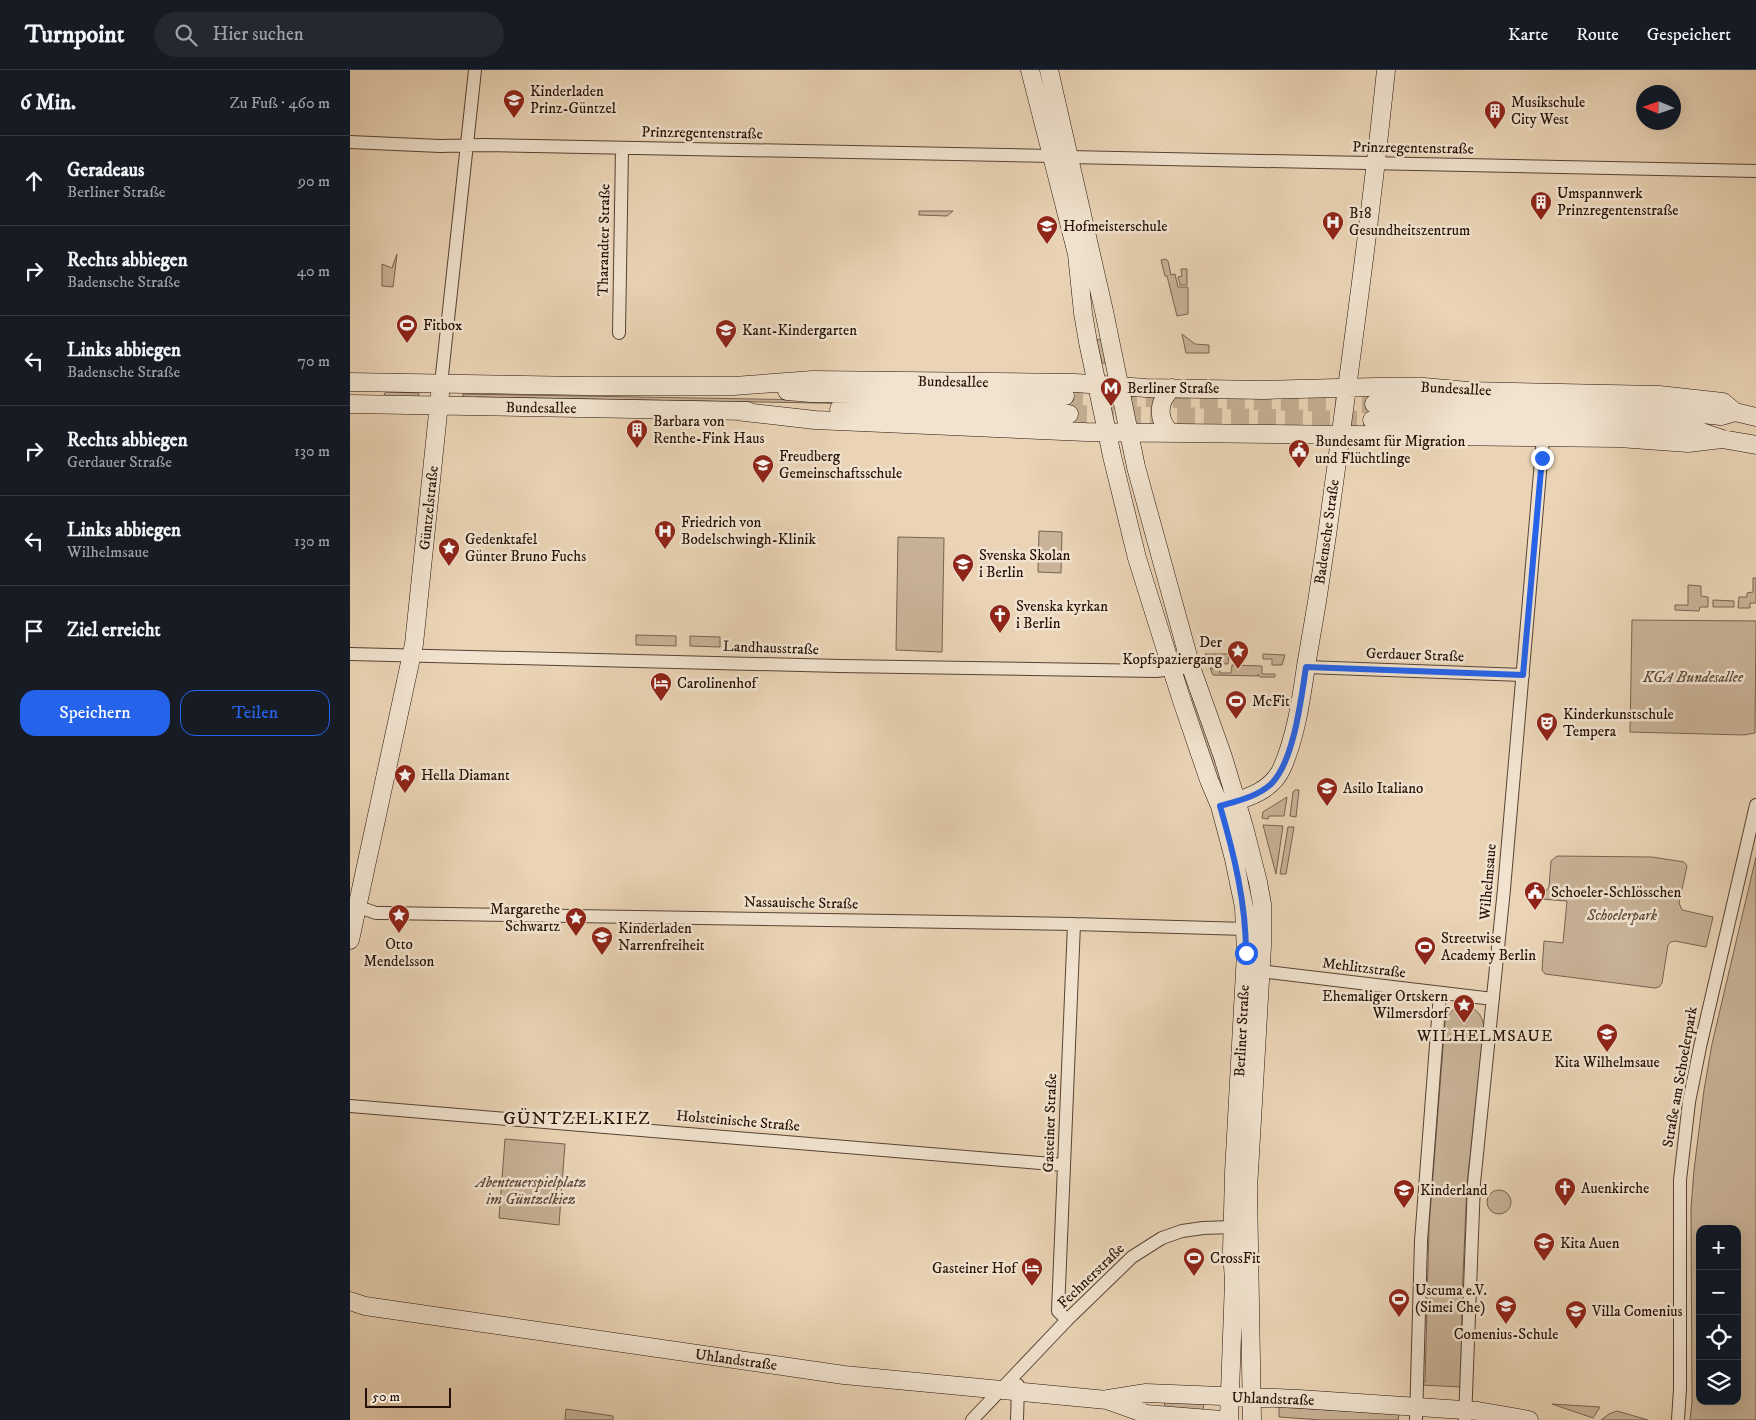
<!DOCTYPE html>
<html lang="de">
<head>
<meta charset="utf-8">
<style>
	body { margin:0; font-family:"IM FELL DW Pica",serif; background:#242831; color:#f1f3f6 }
	.controls { position:absolute; right:15px; bottom:15px; display:grid; overflow:hidden; border-radius:10px; box-shadow:0 5px 20px #0002 }
	.controls button { width:45px; height:45px; display:grid; place-items:center; padding:0; border:0; border-bottom:1px solid #363941; background:#171b24; color:#f1f3f6; font:25px sans-serif }
	.compass { position:absolute; left:1286px; top:15px; width:45px; height:45px; border-radius:50%; background:#171b24; box-shadow:0 5px 20px #0002; rotate:272deg }
	.scale { position:absolute; left:15px; bottom:12px; width:86px; box-sizing:border-box; padding-left:5px; border:2px solid #261108; border-top:0; font-size:14px; line-height:18px; white-space:nowrap; color:#261108; -webkit-text-stroke:4px #f1e3cf; paint-order:stroke }
	.stop { position:absolute; width:15px; height:15px; margin:-11px; border:4px solid #2563eb; border-radius:50%; background:#fff }
	.stop.end { background:#2563eb; border-color:#fff; box-shadow:0 1px 5px #0008 }
	.list { margin:0; padding:0; list-style:none }
	h2 { display:flex; justify-content:space-between; align-items:center; height:65px; margin:0; padding:0 20px; font-size:21px }
	h2 small { font-size:16px; font-weight:400; color:#9ea1a6 }
	.list li { display:grid; grid-template-columns:32px 1fr auto; gap:15px; align-items:center; box-sizing:border-box; height:90px; padding:0 20px; border-top:1px solid #363941 }
	.list b { display:block; font-size:19px; white-space:nowrap }
	.list p { margin:0; font-size:16px; white-space:nowrap; color:#9ea1a6 }
	.list em { font-size:16px; font-style:normal; color:#9ea1a6 }
	.actions { display:flex; gap:10px; padding:15px 20px }
	.actions a { flex:1; padding:11px 0; border:1px solid #2563eb; border-radius:15px; text-align:center; font-size:18px; color:#2563eb }
	.actions .main { background:#2563eb; color:#fff }
	.icon { flex:none; width:28px; height:28px; fill:none; stroke:currentColor; stroke-width:2; stroke-linecap:round; stroke-linejoin:round }
	.map { position:relative; flex:none; width:1406px; height:1350px; overflow:hidden }
	header { display:flex; align-items:center; gap:30px; box-sizing:border-box; height:70px; padding:0 25px; background:#171b24; border-bottom:1px solid #363941 }
	header strong { font-size:24px }
	nav { display:flex; gap:28px; margin-inline-start:auto; font-size:18px }
	.search { width:350px; height:45px; background:#242831; display:flex; align-items:center; gap:12px; box-sizing:border-box; padding:0 18px; border-radius:28px; color:#9ea1a6; font-size:19px }
	main { display:flex }
	aside { flex:1; background:#171b24 }
	.map>svg:first-child { display:block }
	.green { fill:#c9b398; stroke:#786250; fill-rule:evenodd }
	.lines { fill:none; stroke-linecap:round; stroke-linejoin:round }
	.secondary-tunnel { stroke:#c3ad92; stroke-width:18; stroke-dasharray:18 9; stroke-linecap:butt }
	.street-casing { stroke:#574233; stroke-width:14 }
	.secondary-casing { stroke:#261108; stroke-width:19 }
	.street { stroke:#f1e3cf; stroke-width:12 }
	.secondary { stroke:#f1e3cf; stroke-width:18 }
	.route { stroke:#2563eb; stroke-width:6 }
	.labels { text-anchor:middle; dominant-baseline:central; stroke-width:5; stroke-linejoin:round; paint-order:stroke }
	.poi-label { font-size:15px; fill:#261108; stroke:#f1e3cf; text-anchor:start }
	.street-label { font-size:15px; fill:#261108; stroke:#f1e3cf }
	.park-label { font-size:15px; font-style:italic; fill:#5f4a3a; stroke:#f1e3cf }
	.neighbourhood-label { font-size:16px; letter-spacing:1px; fill:#261108; stroke:#f1e3cf }
	.quarter-label { font-size:18px; letter-spacing:1px; fill:#261108; stroke:#f1e3cf }
</style>
</head>
<body>
<header>
<strong>Turnpoint</strong>
<div class="search"><svg class="icon" aria-label="search" viewBox="0 0 24 24"><circle cx="10" cy="10" r="6"/><path d="M15 15l6 6"/></svg>Hier suchen</div>
<nav><a>Karte</a><a>Route</a><a>Gespeichert</a></nav>
</header>
<main>
<aside>
<h2>6 Min.<small>Zu Fuß · 460 m</small></h2>
<ul class="list">
<li><svg class="icon" aria-label="ahead" viewBox="0 0 24 24"><path d="M12 20V5M6 11l6-6 6 6"/></svg><div><b>Geradeaus</b><p>Berliner Straße</p></div><em>90 m</em></li>
<li><svg class="icon" aria-label="right" viewBox="0 0 24 24"><path d="M7 20v-9h11M14 6l5 5-5 5"/></svg><div><b>Rechts abbiegen</b><p>Badensche Straße</p></div><em>40 m</em></li>
<li><svg class="icon" aria-label="left" viewBox="0 0 24 24"><path d="M17 20v-9H6M10 6l-5 5 5 5"/></svg><div><b>Links abbiegen</b><p>Badensche Straße</p></div><em>70 m</em></li>
<li><svg class="icon" aria-label="right" viewBox="0 0 24 24"><path d="M7 20v-9h11M14 6l5 5-5 5"/></svg><div><b>Rechts abbiegen</b><p>Gerdauer Straße</p></div><em>130 m</em></li>
<li><svg class="icon" aria-label="left" viewBox="0 0 24 24"><path d="M17 20v-9H6M10 6l-5 5 5 5"/></svg><div><b>Links abbiegen</b><p>Wilhelmsaue</p></div><em>130 m</em></li>
<li><svg class="icon" aria-label="arrive" viewBox="0 0 24 24"><path d="M6 21V4h12l-3 4 3 4H6"/></svg><div><b>Ziel erreicht</b></div></li>
</ul>
<div class="actions"><a class="main">Speichern</a><a>Teilen</a></div>
</aside>
<div class="map">
<svg width="1406" height="1350" viewBox="0 0 1406 1350">
	<rect width="100%" height="100%" fill="#ead4b5"/>
	<filter id="stains"><feTurbulence type="fractalNoise" baseFrequency=".004" numOctaves="4"/><feColorMatrix values="0 0 0 0 .2 0 0 0 0 .09 0 0 0 0 .02 0 0 0 .5 -.17"/></filter>
	<radialGradient id="worn" r=".72"><stop offset=".6" stop-color="#630" stop-opacity="0"/><stop offset="1" stop-color="#630" stop-opacity=".3"/></radialGradient>
	<path class="green" d="M569,141h34l-6,5 -28,-1z
		M47,184l-4,33 -11,-1v-22l10,4z
		M816,189l2,2 3,14 4,-1 3,13h10v27l-11,2 -10,-40h-2l-4,-16z
		M831,199h6v16h-7l-2,-8 4,-1z
		M832,264l13,10 14,1v8h-23z
		M751,269l6,24h-5l-6,-23z
		M36,322l33,1 -1,5 -32,-2 -2,-2z
		M113,324l524,9v3l-508,-9 -16,2z
		M689,461l23,1 -1,41 -23,-1z
		M548,467l46,1 -2,114 -46,-2z
		M1403,508h3v25h-6v5h-12l1,-11h8v-4l6,-1z
		M1338,515l13,1v10l7,1v10h-8l-1,4 -24,-1v-5h13z
		M1363,530l21,1v6h-21z
		M1282,550l124,1 -1,112 -11,2 -114,-3z
		M286,565l40,1v10l-40,-1z
		M340,566l30,1v10l-30,-1z
		M855,584h24l-1,10 -20,-1z
		M913,584l22,1 -3,10h-10v-6h-9z
		M882,595l30,1v8h13v3h-15l-2,-3v2l-45,-1 -3,-7 10,1v4h11z
		M845,628l27,80 -5,2 -27,-80z
		M945,720h4l-3,27 -6,-1 3,-24z
		M937,727l-3,19h-15l-1,3 -6,-1 1,-6z
		M913,755l20,1 -7,48z
		M938,757h6l-8,47h-6z
		M1207,786l95,1 32,5 3,4 -8,37 3,7 31,7 -7,30 -31,-6 -4,1 -3,3 -6,38 -3,4 -4,1 -110,-14 -3,-4 2,-29 19,2 4,-42 -40,-3 1,-7 17,1 4,-5 2,-26z
		M1406,787v563h-66l2,-18 -1,-194 3,-38 10,-80 8,-46zM1350,1159h37v172h-37z
		M1112,936c14,1 20,8 22,21l-17,158 -5,114 -1,88 -40,-2 4,-3 4,-155 16,-205c3,-9 8,-14 17,-16z
		M155,1069l60,5 -6,81 -60,-7z
		M1137 1132a12 12 0 1 1 24 0a12 12 0 1 1-24 0Z
		M814,1330l40,2 -1,9 -38,-4z
		M1202,1334l48,3 -7,11z
		M929,1337l120,7 -1,6h-76l-43,-3z
		M216,1339l47,7v4h-48z
		M1267,1341l31,9h-47l8,-6z"/>
	<g class="lines">
		<path class="secondary-tunnel" d="M715,326l309,8
			M719,344l303,6"/>
		<g class="street-casing">
			<path id="street" d="M0,72l90,4 45,-1 568,11
				M719,87l687,14
				M269,263l3,-185
				M91,314l34,-314
				M0,584l490,12 316,5 35,-4
				M956,597l217,8
				M0,834l26,9h7l691,11 172,5
				M910,901l233,28
				M0,1036l714,59
				M717,1250l-9,-9 16,-387
				M622,1350l95,-100 65,-63 30,-19 20,-7 21,-3 29,-1
				M667,1350l1,-35
				M1066,1350l5,-179 19,-248
				M1115,1350l9,-237 30,-294 39,-451
				M1328,1350l2,-31v-209l9,-78 11,-55 56,-242"/>
		</g>
		<g class="secondary-casing">
			<path id="secondary" d="M680,0l47,184 6,59 5,29 24,114 25,102 44,140 28,82 11,26 14,53 10,48 2,46 -12,220 -2,78 2,30 -5,139
				M699,0l55,241 32,156 55,200 32,90 21,70 14,55 4,22v42l-14,243 4,231
				M0,312l235,4h149l79,-6 262,3 71,5 118,2 112,-3h48l44,4 191,4 64,7 12,10
				M437,321l24,2 254,3
				M0,334l398,7
				M1024,334l283,5 64,7 14,-4 21,5
				M489,339l230,5
				M386,341l79,9 271,12 533,6 69,5 34,-4
				M1022,350l287,5 31,3 32,11 34,6
				M821,363c-14,-13 -14,-31 1,-45
				M875,735c22,-7 47,-14 57,-37 14,-32 19,-68 24,-102 8,-44 15,-88 21,-131 21,-155 43,-310 59,-465
				M0,870l64,-296 26,-250
				M0,1231l15,5 479,69 263,25 39,14 76,6
				M758,1329l38,-6 153,6 179,12 51,9"/>
		</g>
		<use href="#street" class="street"/>
		<use href="#secondary" class="secondary"/>
	</g>
	<g class="lines">
		<path class="route" d="M896,883c0,-50 -12,-99 -26,-147 17,-5 36,-9 50,-21 24,-22 31,-86 36,-118l217,8 19,-217"/>
	</g>
	<defs>
		<g id="school-pin" transform="scale(1.125)"><path d="M0 17L-7.5 6A9.5 9.5 0 1 1 7.5 6Z" fill="#8f2418" stroke="#f1e3cf"/><path d="M0-5L7-2L0 1L-7-2ZM-4 1L0 2.5L4 1V4Q0 6-4 4Z" fill="#fff"/></g>
		<g id="building-pin" transform="scale(1.125)"><path d="M0 17L-7.5 6A9.5 9.5 0 1 1 7.5 6Z" fill="#8f2418" stroke="#f1e3cf"/><path d="M-4-6H4V6H1V3H-1V6H-4ZM-2.5-4.3h1.7v1.8h-1.7ZM.8-4.3h1.7v1.8H.8ZM-2.5-1h1.7V.8h-1.7ZM.8-1h1.7V.8H.8Z" fill="#fff"/></g>
		<g id="hospital-pin" transform="scale(1.125)"><path d="M0 17L-7.5 6A9.5 9.5 0 1 1 7.5 6Z" fill="#8f2418" stroke="#f1e3cf"/><path d="M-5-5h3v3.5h4V-5h3V5h-3V1.5h-4V5h-3Z" fill="#fff"/></g>
		<g id="university-pin" transform="scale(1.125)"><path d="M0 17L-7.5 6A9.5 9.5 0 1 1 7.5 6Z" fill="#8f2418" stroke="#f1e3cf"/><path d="M0-5L7-2L0 1L-7-2ZM-4 1L0 2.5L4 1V4Q0 6-4 4Z" fill="#fff"/></g>
		<g id="stadium-pin" transform="scale(1.125)"><path d="M0 17L-7.5 6A9.5 9.5 0 1 1 7.5 6Z" fill="#8f2418" stroke="#f1e3cf"/><path d="M0-5a6.5 5 0 1 0 0 10a6.5 5 0 1 0 0-10ZM-3.5-1.8h7v3.6h-7Z" fill="#fff"/></g>
		<g id="metro-pin" transform="scale(1.125)"><path d="M0 17L-7.5 6A9.5 9.5 0 1 1 7.5 6Z" fill="#8f2418" stroke="#f1e3cf"/><path d="M-5.5 5V-5H-3L0 0L3-5H5.5V5H3V-.5L0 4L-3-.5V5Z" fill="#fff"/></g>
		<g id="civic-pin" transform="scale(1.125)"><path d="M0 17L-7.5 6A9.5 9.5 0 1 1 7.5 6Z" fill="#8f2418" stroke="#f1e3cf"/><path d="M-.6-6.5H3V-4.5H.6V-3L4-1V1h2V6H-6V1h2V-1L-.6-3ZM-1.2 2.5V6h2.4V2.5Z" fill="#fff"/></g>
		<g id="sight-pin" transform="scale(1.125)"><path d="M0 17L-7.5 6A9.5 9.5 0 1 1 7.5 6Z" fill="#8f2418" stroke="#f1e3cf"/><path d="M0-6L1.8-2.2L6-1.7L2.9 1.2L3.7 5.4L0 3.3L-3.7 5.4L-2.9 1.2L-6-1.7L-1.8-2.2Z" fill="#fff"/></g>
		<g id="church-pin" transform="scale(1.125)"><path d="M0 17L-7.5 6A9.5 9.5 0 1 1 7.5 6Z" fill="#8f2418" stroke="#f1e3cf"/><path d="M-1.2-6h2.4v3.5h3.3v2.4h-3.3V6h-2.4V-.1h-3.3v-2.4h3.3Z" fill="#fff"/></g>
		<g id="hotel-pin" transform="scale(1.125)"><path d="M0 17L-7.5 6A9.5 9.5 0 1 1 7.5 6Z" fill="#8f2418" stroke="#f1e3cf"/><path d="M-6-4.5h1.5V1H6V5H4.5V3h-9V5H-6ZM-4 0a1.8 1.8 0 1 1 3.6 0ZM.5 0V-2.5h3Q6-2.5 6 0Z" fill="#fff"/></g>
		<g id="theatre-pin" transform="scale(1.125)"><path d="M0 17L-7.5 6A9.5 9.5 0 1 1 7.5 6Z" fill="#8f2418" stroke="#f1e3cf"/><path d="M-5-5.5Q0-4 5-5.5V0Q5 5 0 6Q-5 5-5 0ZM-3.3-2.5H-1v1.5H-3.3ZM1-2.5H3.3v1.5H1ZM-2.8 1Q0 5.5 2.8 1Z" fill="#fff"/></g>
	</defs>
	<g fill-rule="evenodd">
		<use href="#school-pin" x="164" y="30"/>
		<use href="#building-pin" x="1145" y="41"/>
		<use href="#building-pin" x="1191" y="132"/>
		<use href="#hospital-pin" x="983" y="152"/>
		<use href="#university-pin" x="697" y="156"/>
		<use href="#stadium-pin" x="57" y="255"/>
		<use href="#school-pin" x="376" y="260"/>
		<use href="#metro-pin" x="761" y="318"/>
		<use href="#building-pin" x="287" y="360"/>
		<use href="#civic-pin" x="949" y="380"/>
		<use href="#school-pin" x="413" y="395"/>
		<use href="#hospital-pin" x="315" y="461"/>
		<use href="#sight-pin" x="99" y="478"/>
		<use href="#school-pin" x="613" y="494"/>
		<use href="#church-pin" x="650" y="545"/>
		<use href="#sight-pin" x="888" y="581"/>
		<use href="#hotel-pin" x="311" y="613"/>
		<use href="#stadium-pin" x="886" y="631"/>
		<use href="#theatre-pin" x="1197" y="653"/>
		<use href="#sight-pin" x="55" y="705"/>
		<use href="#school-pin" x="977" y="718"/>
		<use href="#civic-pin" x="1185" y="822"/>
		<use href="#sight-pin" x="49" y="845"/>
		<use href="#sight-pin" x="226" y="848"/>
		<use href="#school-pin" x="252" y="867"/>
		<use href="#stadium-pin" x="1075" y="877"/>
		<use href="#sight-pin" x="1114" y="935"/>
		<use href="#school-pin" x="1257" y="964"/>
		<use href="#church-pin" x="1215" y="1118"/>
		<use href="#school-pin" x="1054" y="1120"/>
		<use href="#school-pin" x="1194" y="1173"/>
		<use href="#stadium-pin" x="844" y="1188"/>
		<use href="#hotel-pin" x="682" y="1198"/>
		<use href="#stadium-pin" x="1049" y="1229"/>
		<use href="#school-pin" x="1156" y="1236"/>
		<use href="#school-pin" x="1226" y="1241"/>
	</g>
	<g class="labels">
		<g class="poi-label">
			<text x="180" y="21">Kinderladen<tspan x="180" dy="17">Prinz-Güntzel</tspan></text>
			<text x="1161" y="32">Musikschule<tspan x="1161" dy="17">City West</tspan></text>
			<text x="1207" y="123">Umspannwerk<tspan x="1207" dy="17">Prinzregentenstraße</tspan></text>
			<text x="999" y="143">B18<tspan x="999" dy="17">Gesundheitszentrum</tspan></text>
			<text x="713" y="156">Hofmeisterschule</text>
			<text x="73" y="255">Fitbox</text>
			<text x="392" y="260">Kant-Kindergarten</text>
			<text x="777" y="318">Berliner Straße</text>
			<text x="303" y="351">Barbara von<tspan x="303" dy="17">Renthe-Fink Haus</tspan></text>
			<text x="965" y="371">Bundesamt für Migration<tspan x="965" dy="17">und Flüchtlinge</tspan></text>
			<text x="429" y="386">Freudberg<tspan x="429" dy="17">Gemeinschaftsschule</tspan></text>
			<text x="331" y="452">Friedrich von<tspan x="331" dy="17">Bodelschwingh-Klinik</tspan></text>
			<text x="115" y="469">Gedenktafel<tspan x="115" dy="17">Günter Bruno Fuchs</tspan></text>
			<text x="629" y="485">Svenska Skolan<tspan x="629" dy="17">i Berlin</tspan></text>
			<text x="666" y="536">Svenska kyrkan<tspan x="666" dy="17">i Berlin</tspan></text>
			<text x="872" y="572" text-anchor="end">Der<tspan x="872" dy="17">Kopfspaziergang</tspan></text>
			<text x="327" y="613">Carolinenhof</text>
			<text x="902" y="631">McFit</text>
			<text x="1213" y="644">Kinderkunstschule<tspan x="1213" dy="17">Tempera</tspan></text>
			<text x="71" y="705">Hella Diamant</text>
			<text x="993" y="718">Asilo Italiano</text>
			<text x="1201" y="822">Schoeler-Schlösschen</text>
			<text x="210" y="839" text-anchor="end">Margarethe<tspan x="210" dy="17">Schwartz</tspan></text>
			<text x="268" y="858">Kinderladen<tspan x="268" dy="17">Narrenfreiheit</tspan></text>
			<text x="1091" y="868">Streetwise<tspan x="1091" dy="17">Academy Berlin</tspan></text>
			<text x="49" y="874" text-anchor="middle">Otto<tspan x="49" dy="17">Mendelsson</tspan></text>
			<text x="1098" y="926" text-anchor="end">Ehemaliger Ortskern<tspan x="1098" dy="17">Wilmersdorf</tspan></text>
			<text x="1257" y="992" text-anchor="middle">Kita Wilhelmsaue</text>
			<text x="1231" y="1118">Auenkirche</text>
			<text x="1070" y="1120">Kinderland</text>
			<text x="1210" y="1173">Kita Auen</text>
			<text x="860" y="1188">CrossFit</text>
			<text x="666" y="1198" text-anchor="end">Gasteiner Hof</text>
			<text x="1065" y="1220">Uscuma e.V.<tspan x="1065" dy="17">(Simei Che)</tspan></text>
			<text x="1242" y="1241">Villa Comenius</text>
			<text x="1156" y="1264" text-anchor="middle">Comenius-Schule</text>
		</g>
		<g class="street-label">
			<text transform="translate(352 63) rotate(1)">Prinzregentenstraße</text>
			<text transform="translate(1063 78) rotate(1)">Prinzregentenstraße</text>
			<text transform="translate(254 170) rotate(-89)">Tharandter Straße</text>
			<text transform="translate(603 312) rotate(1)">Bundesallee</text>
			<text transform="translate(1106 319) rotate(3)">Bundesallee</text>
			<text transform="translate(191 338) rotate(1)">Bundesallee</text>
			<text transform="translate(79 438) rotate(-84)">Güntzelstraße</text>
			<text transform="translate(977 462) rotate(-82)">Badensche Straße</text>
			<text transform="translate(421 578) rotate(2)">Landhausstraße</text>
			<text transform="translate(1065 585) rotate(2)">Gerdauer Straße</text>
			<text transform="translate(1138 812) rotate(-85)">Wilhelmsaue</text>
			<text transform="translate(451 833) rotate(1)">Nassauische Straße</text>
			<text transform="translate(1014 898) rotate(7)">Mehlitzstraße</text>
			<text transform="translate(892 961) rotate(-87)">Berliner Straße</text>
			<text transform="translate(1330 1007) rotate(-80)">Straße am Schoelerpark</text>
			<text transform="translate(388 1051) rotate(5)">Holsteinische Straße</text>
			<text transform="translate(700 1053) rotate(-88)">Gasteiner Straße</text>
			<text transform="translate(741 1206) rotate(-44)">Fechnerstraße</text>
			<text transform="translate(386 1290) rotate(8)">Uhlandstraße</text>
			<text transform="translate(923 1329) rotate(2)">Uhlandstraße</text>
		</g>
		<g class="park-label">
			<text x="1343" y="607">KGA Bundesallee</text>
			<text x="1272" y="845">Schoelerpark</text>
			<text x="181" y="1112">Abenteuerspielplatz<tspan x="181" dy="17">im Güntzelkiez</tspan></text>
		</g>
		<g class="neighbourhood-label">
			<text x="1135" y="966">WILHELMSAUE</text>
		</g>
		<g class="quarter-label">
			<text x="227" y="1049">GÜNTZELKIEZ</text>
		</g>
	</g>
	<rect width="100%" height="100%" filter="url(#stains)"/>
	<rect width="100%" height="100%" fill="url(#worn)"/>
</svg>
<div class="controls">
<button>+</button>
<button>−</button>
<button><svg class="icon" aria-label="locate" viewBox="0 0 24 24"><circle cx="12" cy="12" r="6"/><path d="M12 2v4M12 18v4M2 12h4M18 12h4"/></svg></button>
<button><svg class="icon" aria-label="layers" viewBox="0 0 24 24"><path d="M12 4l9 5-9 5-9-5zM3 14l9 5 9-5"/></svg></button>
</div>
<svg class="compass" viewBox="-18 -18 36 36"><path d="M0-13l5 13h-10z" fill="#e53935"/><path d="M0 13l5-13h-10z" fill="#9ea1a6"/></svg>
<div class="scale">50 m</div>
<div class="stop" style="left:896px;top:883px"></div>
<div class="stop end" style="left:1192px;top:388px"></div>
</div>
</main>
</body>
</html>
